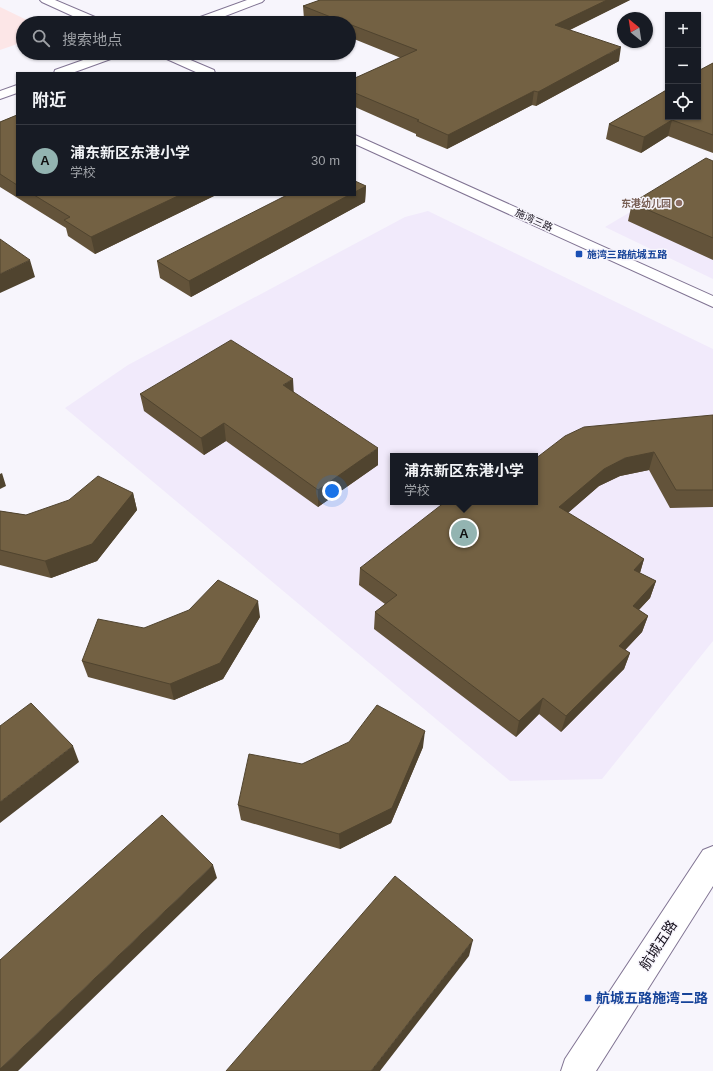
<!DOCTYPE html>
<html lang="zh">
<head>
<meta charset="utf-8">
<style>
	body { margin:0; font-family:Arial,"Noto Sans SC",sans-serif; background:#20242c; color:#f1f3f6 }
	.controls { position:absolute; right:12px; top:12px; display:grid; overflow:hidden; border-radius:0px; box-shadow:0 1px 3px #0004 }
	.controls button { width:36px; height:36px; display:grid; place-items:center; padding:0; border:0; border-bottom:1px solid #363941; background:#171b24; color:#f1f3f6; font:20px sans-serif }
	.compass { position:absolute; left:617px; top:12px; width:36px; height:36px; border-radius:50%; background:#171b24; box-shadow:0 1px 3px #0004; rotate:330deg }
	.you { position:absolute; left:332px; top:491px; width:14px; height:14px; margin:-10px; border:3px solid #fff; border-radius:50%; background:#1a73e8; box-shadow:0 0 0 6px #1a73e833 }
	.badge { display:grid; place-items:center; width:26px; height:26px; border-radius:50%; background:#93b4b1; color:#111; font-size:13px; font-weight:700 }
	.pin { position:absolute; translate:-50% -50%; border:2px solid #fff; box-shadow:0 1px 4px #0006 }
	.popup { position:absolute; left:390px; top:453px; width:148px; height:52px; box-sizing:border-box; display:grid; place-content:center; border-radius:0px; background:#171b24; filter:drop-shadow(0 1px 3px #0005); font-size:13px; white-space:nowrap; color:#9ea1a6 }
	.popup b { font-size:15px; color:#f1f3f6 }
	.popup::after { content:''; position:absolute; left:50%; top:100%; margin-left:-8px; border:8px solid transparent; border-top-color:#171b24 }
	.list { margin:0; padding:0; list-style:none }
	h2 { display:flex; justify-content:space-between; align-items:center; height:52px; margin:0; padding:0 16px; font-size:17px }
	h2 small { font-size:13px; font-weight:400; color:#9ea1a6 }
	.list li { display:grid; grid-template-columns:26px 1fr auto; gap:12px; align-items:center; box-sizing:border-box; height:72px; padding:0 16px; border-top:1px solid #363941 }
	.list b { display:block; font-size:15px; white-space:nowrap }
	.list p { margin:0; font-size:13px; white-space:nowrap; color:#9ea1a6 }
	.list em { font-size:13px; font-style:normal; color:#9ea1a6 }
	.icon { flex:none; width:22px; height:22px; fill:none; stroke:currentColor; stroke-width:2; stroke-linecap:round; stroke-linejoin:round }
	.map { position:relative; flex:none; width:713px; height:1071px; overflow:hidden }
	.search { position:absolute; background:#171b24; box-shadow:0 1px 3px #0004; left:16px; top:16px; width:340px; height:44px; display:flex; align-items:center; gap:10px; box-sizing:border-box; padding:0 14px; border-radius:22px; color:#9ea1a6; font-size:15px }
	.panel { position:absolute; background:#171b24; box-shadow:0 1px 3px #0004; left:16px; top:72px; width:340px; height:124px; border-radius:0px }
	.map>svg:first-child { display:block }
	.commercial { fill:#fce6e7 }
	.built { fill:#f1eafb; fill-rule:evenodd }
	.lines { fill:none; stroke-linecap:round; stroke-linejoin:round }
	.street-casing { stroke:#817493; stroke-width:2 }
	.secondary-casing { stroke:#817493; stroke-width:2 }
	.street { fill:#fff; fill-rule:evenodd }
	.secondary { fill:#fff; fill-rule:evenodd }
	.wall { fill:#63533a }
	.shaded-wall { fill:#50442f }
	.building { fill:#736143; stroke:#50442f }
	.education-dot { fill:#8d6e63; stroke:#f7f5fc; stroke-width:1.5 }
	.transit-dot { fill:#1a4fb4; stroke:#f7f5fc; stroke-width:1.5 }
	.labels { text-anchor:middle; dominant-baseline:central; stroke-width:3; stroke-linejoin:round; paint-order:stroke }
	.far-education-label { font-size:10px; font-weight:bold; fill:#785e54; stroke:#f7f5fc; text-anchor:end }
	.far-street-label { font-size:10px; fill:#16111d; stroke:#f7f5fc }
	.far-transit-label { font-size:10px; font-weight:bold; fill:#164399; stroke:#f7f5fc; text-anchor:start }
	.near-street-label { font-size:14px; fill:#16111d; stroke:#f7f5fc }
	.near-transit-label { font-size:14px; font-weight:bold; fill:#164399; stroke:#f7f5fc; text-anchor:start }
</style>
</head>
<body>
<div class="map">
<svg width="713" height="1071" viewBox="0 0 713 1071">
	<rect width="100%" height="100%" fill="#f7f5fc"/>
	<path class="commercial" d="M0,7l33,16h-10v19l-23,8z"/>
	<path class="built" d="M696,173l17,6v100l-108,-52z
		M428,211l285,138v292l-111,138 -92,2 -445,-373 63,-43 277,-148zM393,456h142v46h-142z"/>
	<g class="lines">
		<g class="street-casing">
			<path id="street" d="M40,0h15l47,20 2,3h-16l-46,-21z
				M158,53h16l40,17 1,3h-17l-38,-17z
				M355,135l358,161v11l-358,-163z
				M713,846v40l-117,185h-35l4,-12 138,-209z"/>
		</g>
		<g class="secondary-casing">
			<path id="secondary" d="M247,0h17l-2,2 -55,21h-17l2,-3z
				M103,53h18l-2,3 -47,17h-18l1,-3z
				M17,85v8l-17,6v-8z"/>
		</g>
		<use href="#street" class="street"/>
		<use href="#secondary" class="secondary"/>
	</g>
	<path class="wall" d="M320,0h310l-60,30 49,31 -83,45 -4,-1 -85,44 -31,-13v-2l-61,-27v-29l46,-20 -52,-21v-14h-36l-9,-4 -1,-13z
		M713,63v90l-45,-17 -27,17 -35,-14 3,-15z
		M17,115v80h199l-121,59 -27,-18 -2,-8 -66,-41v-65z
		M713,161v99l-85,-39 4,-18z
		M366,186l-1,16 -174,95 -31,-19 -3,-17z
		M293,392l85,73 -60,42 -92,-66 -22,14 -60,-44 -4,-17z
		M713,415v92l-43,1 -21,-38 -29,6 -21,10 -31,27 76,46 -4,14 16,8 -6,17 -11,12 9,6 -6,16 -17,18 5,3 -6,16 -63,63 -22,-18 -23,23 -142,-108 1,-17 10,-8 -26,-19 1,-17 175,-66z
		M133,493l4,17 -40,51 -46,17 -51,-13v-54l26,4z
		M260,617l-37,62 -49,21 -86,-23 -6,-16 62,-33z
		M423,747l-32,76 -51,26 -99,-29 -3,-15 64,-41z"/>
	<path class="shaded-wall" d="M607,0h23l-77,38 2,-13z
		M621,47l-2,14 -83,45 2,-14z
		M534,91l-2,14 -85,44 1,-14z
		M672,120l-4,16 -27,17 3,-16z
		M366,186l-1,16 -174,95 -2,-16 160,-86h6v-3z
		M180,195h36l-121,59 -4,-17z
		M30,260l5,17 -35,16v-19z
		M293,379l1,17 -11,-11z
		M224,423l2,18 -22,14 -3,-17z
		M378,448v17l-60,42v-17z
		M654,452l-5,18 -29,6 -21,10 -44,38 4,-17 45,-38 21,-11z
		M2,473l4,13 -6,3v-15z
		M133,493l4,17 -40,51 -46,17 -6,-17z
		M644,559l-5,17 -5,-6z
		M656,581l-6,17 -23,24 6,-16z
		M258,601l2,16 -37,62 -49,21 -4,-16z
		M648,616l-6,16 -29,31 6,-17z
		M630,653l-6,16 -63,63 5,-16z
		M543,698l-4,16 -23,23 3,-16z
		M425,731l-2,16 -32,76 -51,26 -1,-15z
		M73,746l6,16 -79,61v-21z
		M213,865l4,13 -199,193h-18v-2z
		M473,940l-4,16 -89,115h-9z"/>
	<path class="building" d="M320,0h287l-52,25 66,22 -83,45 -4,-1 -86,44 -31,-14 2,-1 -64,-27v-15l62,-28 -68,-26v-1h-3l-43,-17z
		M713,63v72l-41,-15 -28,17 -35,-13 59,-35v28h30v-46z
		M17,115v70l-17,-11v-52z
		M706,158l7,3v77l-81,-35z
		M355,181l11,5 -11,6z
		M34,195h146l-89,42 -27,-17 6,-3z
		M287,195h62l-160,86 -32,-20z
		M0,239l30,21 -30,14z
		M231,340l62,39 -10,6 95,63 -60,42 -94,-67 -23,15 -61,-44z
		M713,415v75h-37l-22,-38 -29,6 -21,11 -45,38 85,52 -10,11 22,11 -23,25 15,10 -29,30 11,7 -64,63 -23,-18 -24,23 -144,-109 22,-17 -37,-27 85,-66h90v-43l30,-23 19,-9z
		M98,476l35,17 -41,51 -47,17 -45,-11v-39l26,4 43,-15z
		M218,580l40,21 -38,62 -50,21 -88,-23 16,-42 46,9 45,-18z
		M31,703l42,43 -73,56v-76z
		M377,705l48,26 -33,77 -53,26 -101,-29 11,-51 53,10 47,-22z
		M162,815l51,50 -213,204v-109z
		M395,876l78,64 -102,131h-145z"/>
	<circle class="education-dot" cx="679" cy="203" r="4"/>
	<g class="transit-dot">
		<rect x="575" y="250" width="8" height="8" rx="2"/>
		<rect x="584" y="994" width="8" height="8" rx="2"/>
	</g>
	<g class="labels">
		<g class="far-education-label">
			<text x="671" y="203">东港幼儿园</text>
		</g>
		<g class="far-street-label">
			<text transform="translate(534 220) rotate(24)">施湾三路</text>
		</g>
		<g class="far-transit-label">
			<text x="587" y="254">施湾三路航城五路</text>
		</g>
		<g class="near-street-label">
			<text transform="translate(658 945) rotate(-57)">航城五路</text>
		</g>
		<g class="near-transit-label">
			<text x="596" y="998">航城五路施湾二路</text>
		</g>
	</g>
</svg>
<div class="controls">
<button>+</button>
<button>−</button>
<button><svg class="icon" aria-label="locate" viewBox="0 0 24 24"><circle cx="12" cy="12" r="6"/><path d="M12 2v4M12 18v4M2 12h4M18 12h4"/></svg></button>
</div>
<svg class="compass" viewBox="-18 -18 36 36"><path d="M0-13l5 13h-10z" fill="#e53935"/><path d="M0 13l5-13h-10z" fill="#9ea1a6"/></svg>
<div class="you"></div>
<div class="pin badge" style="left:464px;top:533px">A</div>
<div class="popup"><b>浦东新区东港小学</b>学校</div>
<div class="search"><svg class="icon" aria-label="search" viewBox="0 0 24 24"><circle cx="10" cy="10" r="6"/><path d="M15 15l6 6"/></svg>搜索地点</div>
<section class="panel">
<h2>附近<small></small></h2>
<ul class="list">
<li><span class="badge">A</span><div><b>浦东新区东港小学</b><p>学校</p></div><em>30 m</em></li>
</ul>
</section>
</div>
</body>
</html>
